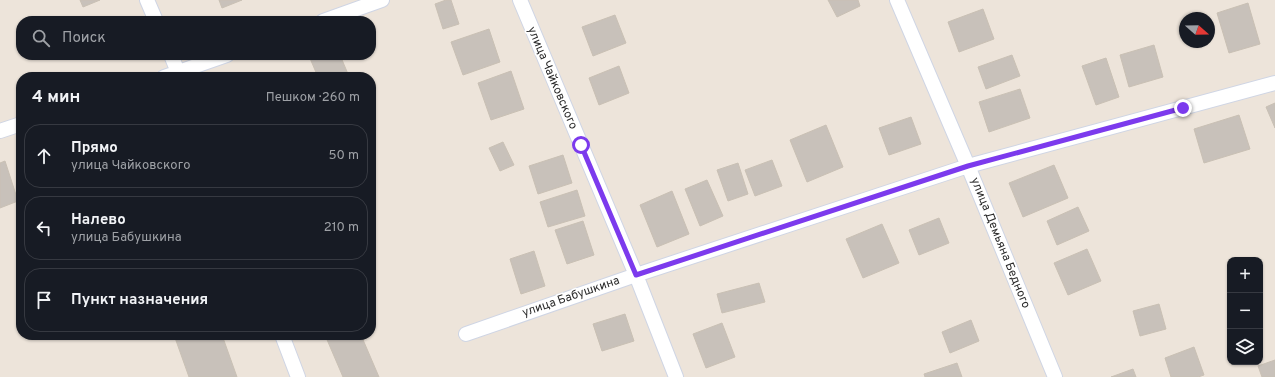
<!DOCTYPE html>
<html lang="ru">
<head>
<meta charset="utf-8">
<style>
	body { margin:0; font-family:Overpass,sans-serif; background:#20242c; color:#f1f3f6 }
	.controls { position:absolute; right:12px; bottom:12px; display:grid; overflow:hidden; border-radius:8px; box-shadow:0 1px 3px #0004 }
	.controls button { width:36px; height:36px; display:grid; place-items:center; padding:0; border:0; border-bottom:1px solid #363941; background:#171b24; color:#f1f3f6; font:20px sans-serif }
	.compass { position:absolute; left:1179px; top:12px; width:36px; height:36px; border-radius:50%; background:#171b24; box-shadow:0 1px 3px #0004; rotate:110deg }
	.stop { position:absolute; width:12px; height:12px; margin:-9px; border:3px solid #7c3aed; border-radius:50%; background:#fff }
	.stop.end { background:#7c3aed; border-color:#fff; box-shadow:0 1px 4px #0008 }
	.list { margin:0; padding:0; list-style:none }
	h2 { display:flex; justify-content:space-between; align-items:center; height:52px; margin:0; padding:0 16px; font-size:17px }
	h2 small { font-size:13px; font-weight:400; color:#9ea1a6 }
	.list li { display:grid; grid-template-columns:26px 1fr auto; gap:12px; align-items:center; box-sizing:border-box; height:64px; margin:0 8px 8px; padding:0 8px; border:1px solid #363941; border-radius:16px }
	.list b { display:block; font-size:15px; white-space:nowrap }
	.list p { margin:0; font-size:13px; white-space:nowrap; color:#9ea1a6 }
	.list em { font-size:13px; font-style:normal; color:#9ea1a6 }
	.icon { flex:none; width:22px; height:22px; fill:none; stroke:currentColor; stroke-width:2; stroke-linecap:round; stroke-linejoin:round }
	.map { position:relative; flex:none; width:1275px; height:377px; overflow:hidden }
	.search { position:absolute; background:#171b24; box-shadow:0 1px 3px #0004; left:16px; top:16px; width:360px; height:44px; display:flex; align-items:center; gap:10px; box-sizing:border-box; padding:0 14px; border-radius:16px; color:#9ea1a6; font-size:15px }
	.panel { position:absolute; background:#171b24; box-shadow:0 1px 3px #0004; left:16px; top:72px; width:360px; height:268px; border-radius:16px }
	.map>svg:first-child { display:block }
	.building { fill:#c8c1ba; stroke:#c9c0b4 }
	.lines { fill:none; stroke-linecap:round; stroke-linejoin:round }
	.street-casing { stroke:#cfd5e4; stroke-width:16 }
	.street { stroke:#fff; stroke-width:14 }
	.route { stroke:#7c3aed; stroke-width:5 }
	.labels { text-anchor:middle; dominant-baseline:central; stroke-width:3.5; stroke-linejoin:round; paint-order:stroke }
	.street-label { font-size:12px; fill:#2a2a2a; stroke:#fff }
</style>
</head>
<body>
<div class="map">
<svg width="1275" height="377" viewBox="0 0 1275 377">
	<rect width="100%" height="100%" fill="#ede4da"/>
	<path class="building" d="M80,0h20l-17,7z
		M219,0h23l-20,8z
		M446,0h5l8,24 -16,5 -8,-25z
		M828,0h30l2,6 -23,11z
		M1248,3l12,41 -31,9 -12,-40z
		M983,9l11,30 -35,13 -11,-30z
		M615,15l11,28 -33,13 -11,-29z
		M489,29l11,33 -37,13 -12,-33z
		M1154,45l9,32 -34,10 -9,-32z
		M312,55h28l8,19 -7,3h-23l-9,-21z
		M1012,55l8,21 -34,13 -8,-22z
		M1106,58l13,39 -23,8 -14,-39z
		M619,66l10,27 -30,12 -10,-27z
		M511,71l13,38 -33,11 -13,-37z
		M1020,89l10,29 -41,14 -10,-30z
		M1275,103v25l-9,-21z
		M1239,115l11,34 -46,14 -10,-34z
		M911,117l10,27 -32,11 -10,-27z
		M826,125l17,42 -36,15 -17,-42z
		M503,142l11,23 -14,6 -11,-23z
		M563,155l9,28 -34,11 -9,-28z
		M772,160l10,26 -27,10 -10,-26z
		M5,161l13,40 -18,7v-45z
		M738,163l10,31 -20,7 -11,-31z
		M1054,165l14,33 -45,19 -14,-34z
		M707,180l16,36 -23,10 -15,-37z
		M577,190l8,26 -37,11 -8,-25z
		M672,191l17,43 -32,13 -17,-42z
		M1078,207l11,24 -32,14 -10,-24z
		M939,218l10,25 -30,12 -10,-25z
		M583,221l11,34 -27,9 -12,-34z
		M882,224l17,39 -36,15 -17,-39z
		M1087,249l14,32 -33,14 -14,-32z
		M534,251l11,35 -24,8 -11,-35z
		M759,283l6,19 -43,11 -5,-19z
		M1159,304l7,25 -26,7 -7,-25z
		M625,314l9,27 -32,10 -9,-27z
		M971,320l8,21 -29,12 -8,-21z
		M722,323l13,34 -29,11 -13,-34z
		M174,335h48l15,42h-48z
		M325,335h36l18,42h-36z
		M1194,347l10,28 -6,2h-27l-6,-19z
		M1275,360v17h-13l-4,-11z
		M957,363l5,14h-37l-1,-3z
		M1133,369l3,8h-25z"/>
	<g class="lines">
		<g class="street-casing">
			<path id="street" d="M147,0l9,21
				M520,0l116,275 40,102
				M897,0l71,166 87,211
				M323,21l59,-21
				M171,55l9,22
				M164,77l63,-22
				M0,131l21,-7
				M466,334l170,-59 332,-109 307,-83
				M282,335l16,42"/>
		</g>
		<use href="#street" class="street"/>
	</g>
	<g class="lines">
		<path class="route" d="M581,145l55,130 332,-109 215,-58"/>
	</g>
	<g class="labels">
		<g class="street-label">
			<text transform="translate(552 78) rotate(67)">улица Чайковского</text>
			<text transform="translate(1000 243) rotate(68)">улица Демьяна Бедного</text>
			<text transform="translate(571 297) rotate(-19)">улица Бабушкина</text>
		</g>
	</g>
</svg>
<div class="controls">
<button>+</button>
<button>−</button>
<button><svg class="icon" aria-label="layers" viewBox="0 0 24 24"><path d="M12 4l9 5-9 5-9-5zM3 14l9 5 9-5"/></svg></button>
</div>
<svg class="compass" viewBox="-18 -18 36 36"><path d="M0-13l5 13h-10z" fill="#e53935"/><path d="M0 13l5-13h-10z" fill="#9ea1a6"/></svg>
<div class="stop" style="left:581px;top:145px"></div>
<div class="stop end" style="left:1183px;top:108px"></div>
<div class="search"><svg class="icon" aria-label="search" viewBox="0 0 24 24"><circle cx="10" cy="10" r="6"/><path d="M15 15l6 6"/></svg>Поиск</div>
<section class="panel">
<h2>4 мин<small>Пешком · 260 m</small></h2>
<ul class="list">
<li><svg class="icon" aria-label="ahead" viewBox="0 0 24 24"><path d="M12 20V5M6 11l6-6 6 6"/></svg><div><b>Прямо</b><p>улица Чайковского</p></div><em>50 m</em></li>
<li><svg class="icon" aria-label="left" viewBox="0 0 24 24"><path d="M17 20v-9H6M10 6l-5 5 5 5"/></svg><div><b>Налево</b><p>улица Бабушкина</p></div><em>210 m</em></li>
<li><svg class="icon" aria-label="arrive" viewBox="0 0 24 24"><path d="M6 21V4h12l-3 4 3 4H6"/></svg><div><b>Пункт назначения</b></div></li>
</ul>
</section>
</div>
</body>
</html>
